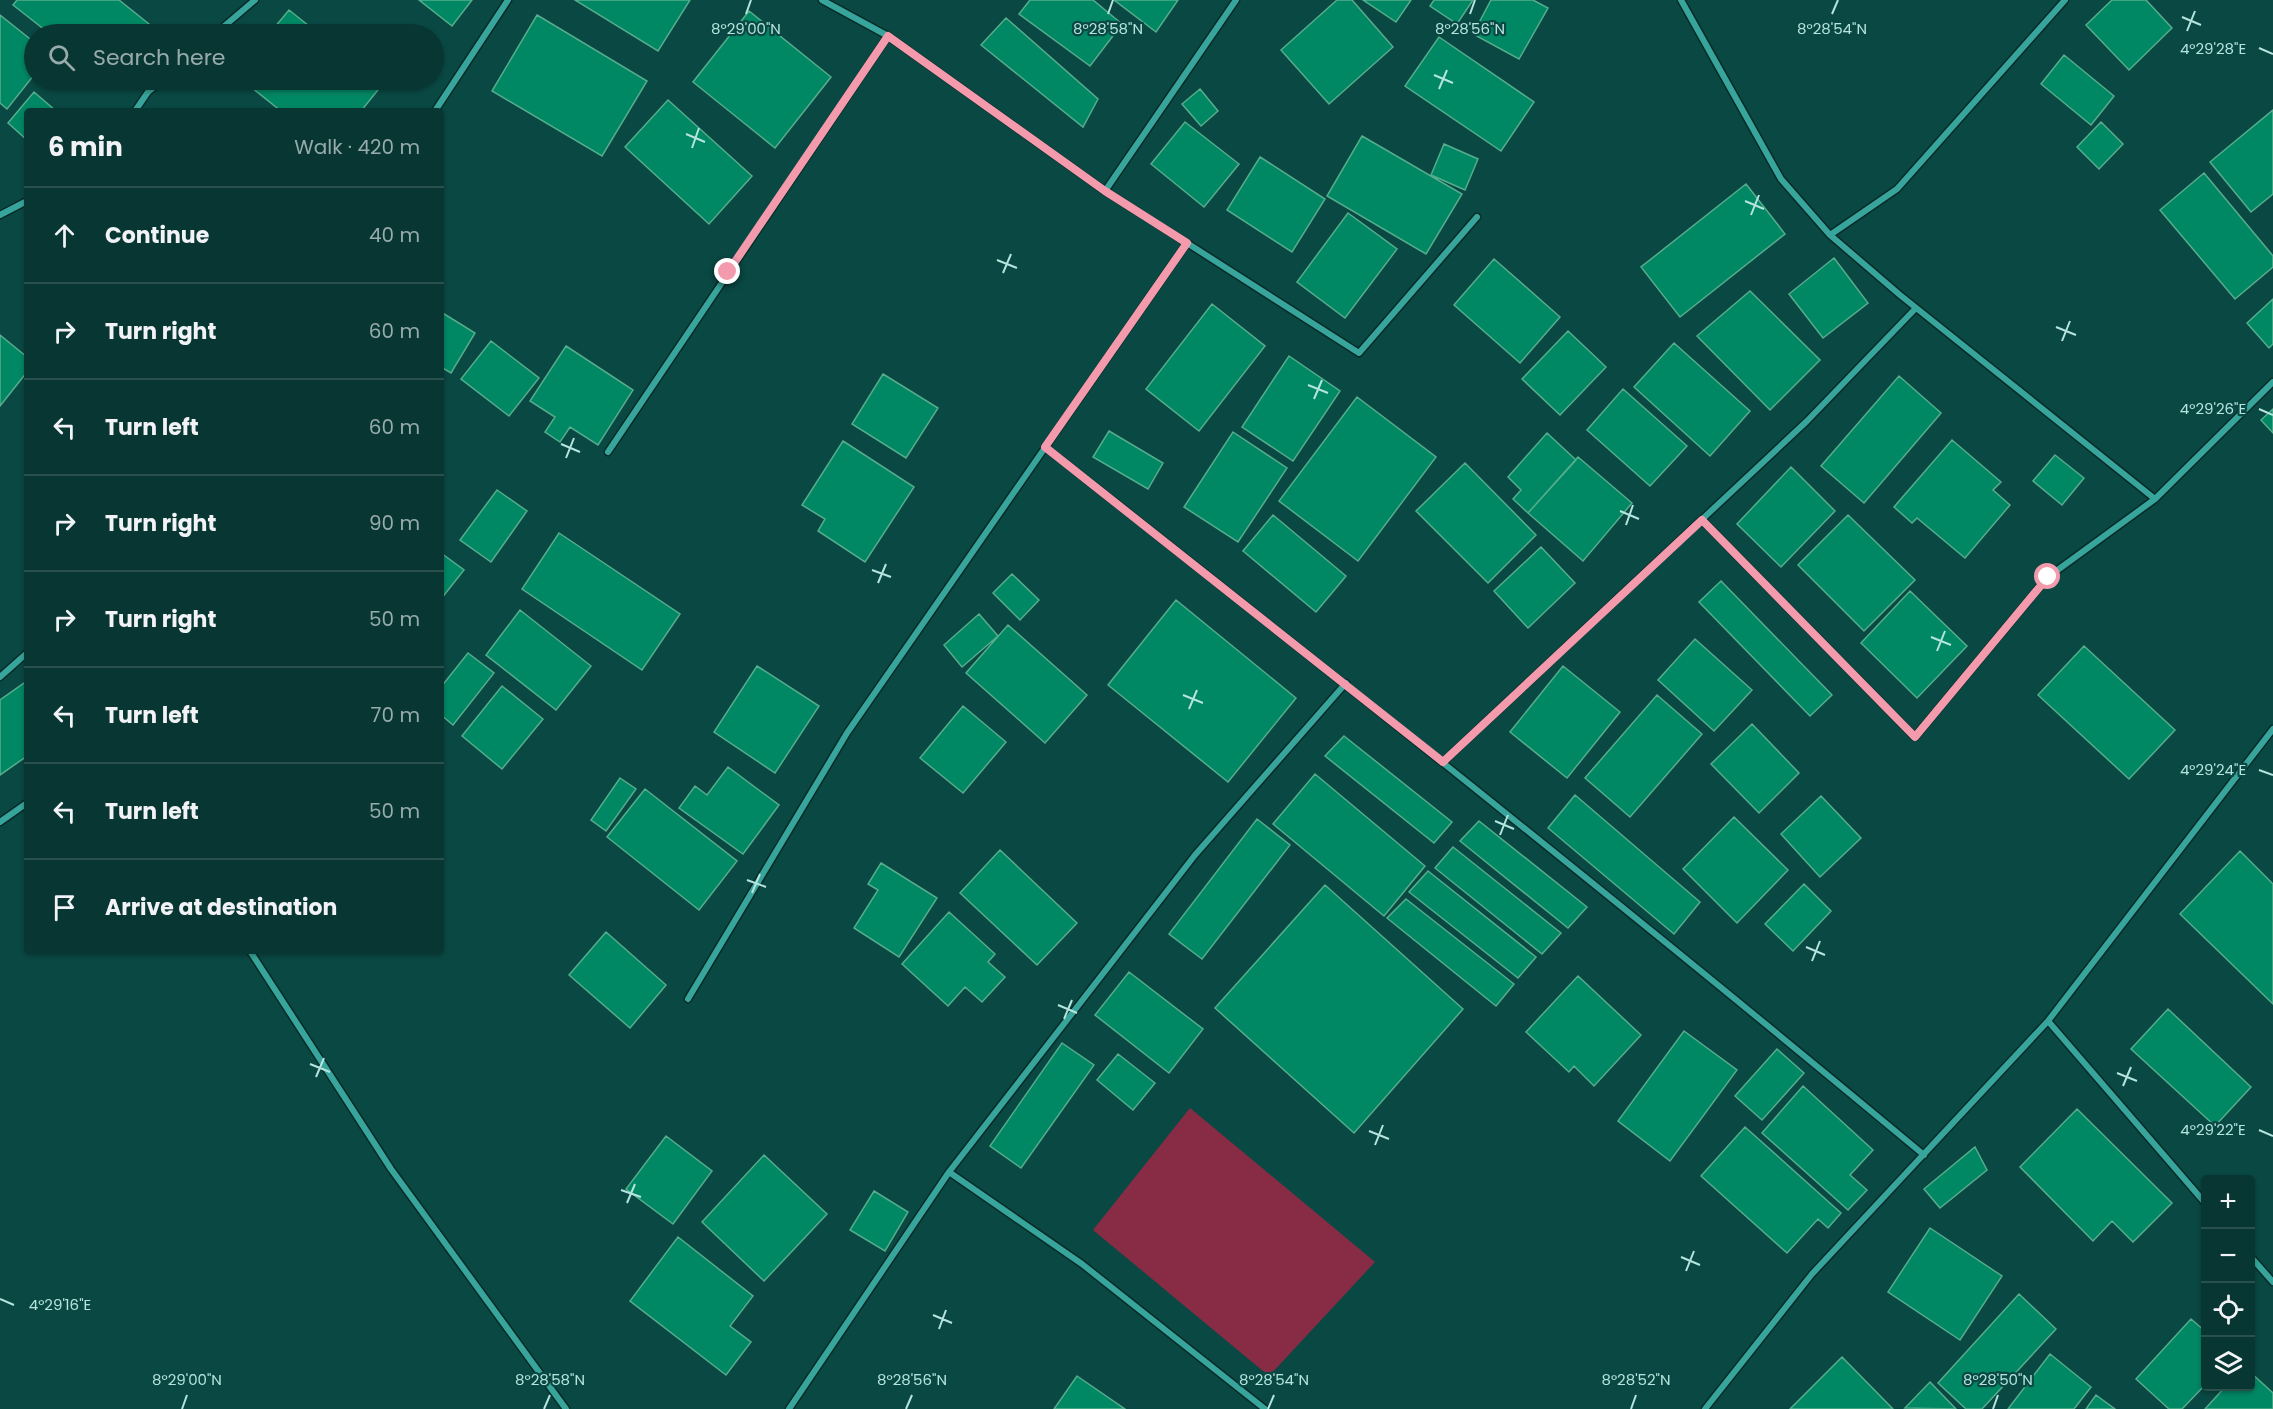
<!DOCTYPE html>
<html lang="en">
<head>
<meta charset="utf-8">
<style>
	body { margin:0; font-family:Poppins,sans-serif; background:#16413e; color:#f1f3f6 }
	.controls { position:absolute; right:18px; bottom:18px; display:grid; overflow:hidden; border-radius:6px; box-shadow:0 2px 4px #0004 }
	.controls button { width:54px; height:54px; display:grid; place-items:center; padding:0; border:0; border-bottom:2px solid #29504d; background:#083632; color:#f1f3f6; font:30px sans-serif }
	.stop { position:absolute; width:18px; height:18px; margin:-14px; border:4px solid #f39aac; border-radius:50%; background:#fff }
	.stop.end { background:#f39aac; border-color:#fff; box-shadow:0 2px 6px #0008 }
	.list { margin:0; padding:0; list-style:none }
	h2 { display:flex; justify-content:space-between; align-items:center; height:78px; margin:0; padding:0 24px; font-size:26px }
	h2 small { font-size:20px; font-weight:400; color:#98abac }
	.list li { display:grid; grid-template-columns:39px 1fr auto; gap:18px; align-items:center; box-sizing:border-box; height:96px; padding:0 24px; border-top:2px solid #29504d }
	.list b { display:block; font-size:22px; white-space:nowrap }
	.list em { font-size:20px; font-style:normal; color:#98abac }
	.icon { flex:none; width:33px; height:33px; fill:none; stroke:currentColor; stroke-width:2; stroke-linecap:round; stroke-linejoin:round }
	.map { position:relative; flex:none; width:2273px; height:1409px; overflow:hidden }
	.search { position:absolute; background:#083632; box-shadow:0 2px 4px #0004; left:24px; top:24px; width:420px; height:66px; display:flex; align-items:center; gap:15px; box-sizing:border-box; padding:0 21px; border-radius:33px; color:#98abac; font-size:22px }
	.panel { position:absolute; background:#083632; box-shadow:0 2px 4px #0004; left:24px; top:108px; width:420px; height:846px; border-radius:6px }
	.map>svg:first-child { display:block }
	.green { fill:#882c46 }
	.building { fill:#008764; stroke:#56ad8c; stroke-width:1.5 }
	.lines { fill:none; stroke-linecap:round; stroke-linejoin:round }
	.street-casing { stroke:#082b28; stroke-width:9 }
	.street { stroke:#37a59b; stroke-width:6 }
	.route { stroke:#f39aac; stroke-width:8 }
	.ticks { fill:none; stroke:#b5e4de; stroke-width:2 }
	.ticks-label { font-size:15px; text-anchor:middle; fill:#b5e4de; stroke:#0a4843; stroke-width:4.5; stroke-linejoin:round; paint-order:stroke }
</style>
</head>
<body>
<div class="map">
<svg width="2273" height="1409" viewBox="0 0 2273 1409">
	<rect width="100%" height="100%" fill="#0a4843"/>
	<path class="green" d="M1190,1108l185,154 -106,114 -176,-146z"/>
	<path class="building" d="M17,0h102l35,28 -5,6h-99l-37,-29z
		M419,0h53l-20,26z
		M575,0h115l-32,51z
		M1030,0h63l29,24 -32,42 -71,-52z
		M1114,0h64l-22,32z
		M1337,0h15l41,47 -64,57 -48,-54z
		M1363,0h48l-15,22z
		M1434,0h39l-16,24 -27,-18z
		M1491,0h42l15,8 -29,51 -46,-25z
		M2112,0h34l26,28 -43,42 -43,-45z
		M289,10l30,24h-50z
		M749,11l82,66 -56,71 -82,-66z
		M0,15l34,27v33l-27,34 -7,-6z
		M537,15l110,66 -45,75 -110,-65z
		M1006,18l92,81 -15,28 -102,-82z
		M1439,37l95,65 -33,49 -96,-65z
		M2064,55l50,41 -23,29 -50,-41z
		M242,80h123l13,10 -17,21h-80z
		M1200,89l18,22 -17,15 -19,-22z
		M34,92l22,19h-29v29l-19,-17z
		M668,100l84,76 -43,48 -84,-77z
		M2273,110v84l-22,18 -41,-50z
		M1185,122l54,42 -35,43 -53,-43z
		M2101,122l22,22 -24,25 -22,-22z
		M1362,136l100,58 -36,60 -99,-58z
		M1444,144l34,15 -13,31 -34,-15z
		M1260,157l65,42 -33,53 -65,-42z
		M2204,173l69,83v11l-38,32 -75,-89z
		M1746,184l39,50 -105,83 -39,-50z
		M1348,213l49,36 -52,69 -48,-36z
		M1834,258l34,45 -45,35 -34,-44z
		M1494,259l66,58 -40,46 -66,-58z
		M1750,291l70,69 -50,50 -73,-74z
		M2273,299v45l-4,4 -22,-25z
		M1212,304l53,42 -66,85 -53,-42z
		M441,312l34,21 -24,40 -10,-6z
		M1568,331l38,36 -46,48 -38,-36z
		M0,335l27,22v15l-27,34z
		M491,341l48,37 -30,38 -48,-37z
		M1674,343l76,68 -40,45 -76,-69z
		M566,346l67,44 -35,55 -28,-18 -10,15 -15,-10 10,-15 -25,-16z
		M1289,356l51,35 -47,70 -51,-34z
		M883,374l55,34 -32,50 -54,-34z
		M1899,376l42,37 -77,90 -43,-37z
		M1623,389l64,57 -37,40 -63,-56z
		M1357,397l79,60 -78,104 -79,-60z
		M2273,409v24l-12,-13z
		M1109,431l54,32 -15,26 -55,-32z
		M1233,432l54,36 -49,74 -54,-35z
		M1547,433l29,27 -48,53 -15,-14 8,-9 -13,-13z
		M1952,440l49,42 -8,8 17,15 -45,53 -48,-40 -5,5 -18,-16z
		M843,441l71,46 -49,75 -47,-31 7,-12 -23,-14z
		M2055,455l29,23 -22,27 -29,-24z
		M1578,457l54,46 -49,58 -55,-48z
		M1465,463l71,72 -48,48 -72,-72z
		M1791,467l44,44 -54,56 -44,-43z
		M497,490l30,21 -36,51 -31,-22z
		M1273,515l73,61 -30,36 -73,-61z
		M1848,515l67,65 -51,51 -66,-66z
		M559,533l121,81 -38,56 -120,-81z
		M1541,547l34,36 -47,45 -34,-37z
		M441,553l23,17 -23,29z
		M1012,574l27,26 -19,20 -27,-27z
		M1721,581l111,114 -22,21 -111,-114z
		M1910,591l57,55 -50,52 -56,-55z
		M1176,600l120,98 -68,84 -120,-97z
		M520,610l71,56 -35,44 -70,-55z
		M979,614l19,22 -36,31 -18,-22z
		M1008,625l79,70 -42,48 -79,-70z
		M1695,639l57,51 -38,41 -56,-51z
		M2084,646l91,84 -46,49 -91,-84z
		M468,653l26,20 -41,52 -12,-10v-28z
		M757,666l62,40 -44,67 -61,-41z
		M1563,666l57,46 -53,66 -57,-46z
		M27,681v75l-27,19v-75z
		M502,686l41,33 -41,50 -40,-33z
		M1657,695l45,39 -72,83 -45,-39z
		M963,706l43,36 -43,51 -43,-35z
		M1752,724l47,49 -40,40 -48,-49z
		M1344,736l108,86 -18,21 -109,-87z
		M728,767l51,38 -36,49 -64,-46 16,-22 12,9z
		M1315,774l110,92 -41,50 -111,-92z
		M620,778l16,11 -30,42 -15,-11z
		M645,789l92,72 -38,49 -92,-73z
		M1575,795l125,107 -26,32 -126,-106z
		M1821,796l40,42 -41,39 -39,-43z
		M1734,817l54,53 -51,53 -54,-54z
		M1257,819l33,26 -88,114 -33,-25z
		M1479,821l108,86 -19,21 -108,-87z
		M1453,847l108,86 -19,21 -107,-86z
		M1000,850l77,73 -40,42 -77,-72z
		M2240,851l33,33v120l-93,-90z
		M881,863l56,35 -38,59 -45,-29 24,-38 -10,-6z
		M1428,871l108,86 -18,21 -109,-86z
		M1804,884l27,27 -38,40 -28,-27z
		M1325,885l138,124 -109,124 -139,-125z
		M1406,899l108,85 -18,22 -109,-88z
		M949,912l46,42 -7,8 17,15 -23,25 -17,-15 -17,19 -46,-42z
		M606,932l60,53 -36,43 -61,-53z
		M1129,972l74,57 -34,44 -74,-58z
		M1578,976l63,59 -47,51 -20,-20 -5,6 -43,-40z
		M2168,1009l83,78 -36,39 -84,-77z
		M1684,1031l53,39 -67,91 -52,-40z
		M1062,1043l32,22 -73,103 -31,-22z
		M1777,1049l27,24 -42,47 -27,-24z
		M1118,1054l37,29 -22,27 -36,-30z
		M1803,1086l70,64 -23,25 17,15 -19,20 -86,-77z
		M2077,1109l95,94 -39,39 -21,-21 -19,20 -73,-74z
		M1745,1127l96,86 -13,15 -10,-9 -31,34 -86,-77z
		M666,1136l46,35 -39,53 -47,-35z
		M1975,1147l12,23 -47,38 -16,-19z
		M764,1155l63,59 -63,67 -62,-59z
		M874,1191l34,21 -23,39 -35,-21z
		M1930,1228l72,48 -42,64 -72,-48z
		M678,1237l75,59 -23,30 21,16 -25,33 -96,-74z
		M2019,1294l37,35 -74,80h-16l-28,-26z
		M2191,1319l15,13v52l-24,25h-13l-33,-30z
		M2050,1354l41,33 -17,22h-66z
		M1842,1357l51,52h-103z
		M2250,1372l23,21v16h-68l21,-23h24z
		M1077,1376l48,33h-71z
		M1930,1382l26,27 -51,-1z
		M2096,1395l19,14h-29z"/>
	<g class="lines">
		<g class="street-casing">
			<path id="street" d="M1681,0l100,179 49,56 70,60 255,204 118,-117
				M215,34l40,-34
				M135,111l13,-19 15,-12
				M435,111l73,-111
				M1105,191l131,-191
				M0,215l27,-14
				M1830,235l67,-46 168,-189
				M1187,243l172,110 118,-136
				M1045,447c296,233 590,467 879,708
				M608,452l280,-416
				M1702,520l213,217 133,-160 107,-78
				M0,677l27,-24
				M1443,762l364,-341 109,-113
				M0,822l27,-19
				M250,951l141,218 175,240
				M688,999l159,-266 340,-490 -82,-52 -217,-155 -66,-36
				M2048,1021l158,183
				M2250,1256l23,26
				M789,1409l160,-237
				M1265,1409l-183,-145 -133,-92 246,-317 151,-172
				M1705,1409l107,-135 236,-253 225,-292"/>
		</g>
		<use href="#street" class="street"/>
	</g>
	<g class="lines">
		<path class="route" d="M728,272l160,-236 217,155 82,52 -142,204 398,315 259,-242 213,217 133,-160"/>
	</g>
	<path class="ticks" d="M746,14l5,-14M1108,14l5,-14M1470,14l5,-14M1832,14l6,-14M2182,17l19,8M2187,31l8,-20M2259,48l14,6M1434,75l19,8M1439,89l8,-19M686,134l19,8M692,148l7,-20M1745,201l19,8M1751,215l8,-20M997,260l20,8M1003,273l8,-19M2056,327l20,8M2062,341l8,-20M1308,385l20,8M1314,399l8,-19M2259,409l14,6M561,444l19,8M566,458l8,-20M1620,511l19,8M1626,525l7,-20M872,570l19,7M878,583l8,-19M1931,637l20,8M1937,651l8,-20M1183,695l20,8M1189,709l8,-19M2259,770l14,5M1495,821l19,8M1500,835l8,-20M747,880l19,7M752,893l8,-19M1806,947l19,8M1812,961l8,-20M1058,1005l19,8M1064,1019l8,-19M310,1064l20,8M2117,1073l20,8M316,1077l8,-19M2123,1086l8,-19M2259,1130l14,6M1369,1131l20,8M1375,1145l8,-20M621,1190l20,7M627,1203l8,-19M1681,1257l19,8M1686,1271l8,-20M0,1299l14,6M933,1315l19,8M939,1329l7,-19M182,1409l5,-14M544,1409l6,-14M906,1409l6,-14M1268,1409l6,-14M1631,1409l5,-14M1993,1409l5,-14"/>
	<g class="ticks-label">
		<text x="746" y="34">8°29'00"N</text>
		<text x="1108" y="34">8°28'58"N</text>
		<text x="1470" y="34">8°28'56"N</text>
		<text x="1832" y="34">8°28'54"N</text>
		<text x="2213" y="54">4°29'28"E</text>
		<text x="2213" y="414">4°29'26"E</text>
		<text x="2213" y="775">4°29'24"E</text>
		<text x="2213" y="1135">4°29'22"E</text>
		<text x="60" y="1310">4°29'16"E</text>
		<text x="187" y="1385">8°29'00"N</text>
		<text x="550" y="1385">8°28'58"N</text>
		<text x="912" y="1385">8°28'56"N</text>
		<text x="1274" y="1385">8°28'54"N</text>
		<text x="1636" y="1385">8°28'52"N</text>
		<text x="1998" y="1385">8°28'50"N</text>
	</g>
</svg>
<div class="controls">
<button>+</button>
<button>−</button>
<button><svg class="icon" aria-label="locate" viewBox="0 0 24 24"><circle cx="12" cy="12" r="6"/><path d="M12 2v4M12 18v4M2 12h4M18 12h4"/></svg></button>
<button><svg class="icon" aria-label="layers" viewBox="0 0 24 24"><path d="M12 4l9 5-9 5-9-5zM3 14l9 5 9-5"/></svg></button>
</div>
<div class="stop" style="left:2048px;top:577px"></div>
<div class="stop end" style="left:728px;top:272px"></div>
<div class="search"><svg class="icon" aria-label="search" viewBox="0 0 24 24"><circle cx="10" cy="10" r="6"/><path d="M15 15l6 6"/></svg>Search here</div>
<section class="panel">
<h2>6 min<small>Walk · 420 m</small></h2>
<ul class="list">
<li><svg class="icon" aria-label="ahead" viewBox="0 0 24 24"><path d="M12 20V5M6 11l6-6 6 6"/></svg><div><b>Continue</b></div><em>40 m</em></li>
<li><svg class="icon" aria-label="right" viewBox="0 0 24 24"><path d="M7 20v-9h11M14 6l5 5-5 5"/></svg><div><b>Turn right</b></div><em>60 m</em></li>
<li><svg class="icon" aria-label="left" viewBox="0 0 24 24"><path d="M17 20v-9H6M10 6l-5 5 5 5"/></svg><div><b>Turn left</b></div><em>60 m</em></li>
<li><svg class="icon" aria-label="right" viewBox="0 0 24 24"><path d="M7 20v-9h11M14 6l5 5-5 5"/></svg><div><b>Turn right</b></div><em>90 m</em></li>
<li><svg class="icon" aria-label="right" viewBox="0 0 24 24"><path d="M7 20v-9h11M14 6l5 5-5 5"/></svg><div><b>Turn right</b></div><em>50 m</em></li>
<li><svg class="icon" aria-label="left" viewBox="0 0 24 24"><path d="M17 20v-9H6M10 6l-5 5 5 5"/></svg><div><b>Turn left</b></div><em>70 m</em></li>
<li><svg class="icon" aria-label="left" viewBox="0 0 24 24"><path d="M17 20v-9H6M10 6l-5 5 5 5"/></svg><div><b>Turn left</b></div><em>50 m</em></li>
<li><svg class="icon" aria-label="arrive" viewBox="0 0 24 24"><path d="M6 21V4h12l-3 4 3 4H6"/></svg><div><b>Arrive at destination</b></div></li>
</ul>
</section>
</div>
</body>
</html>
